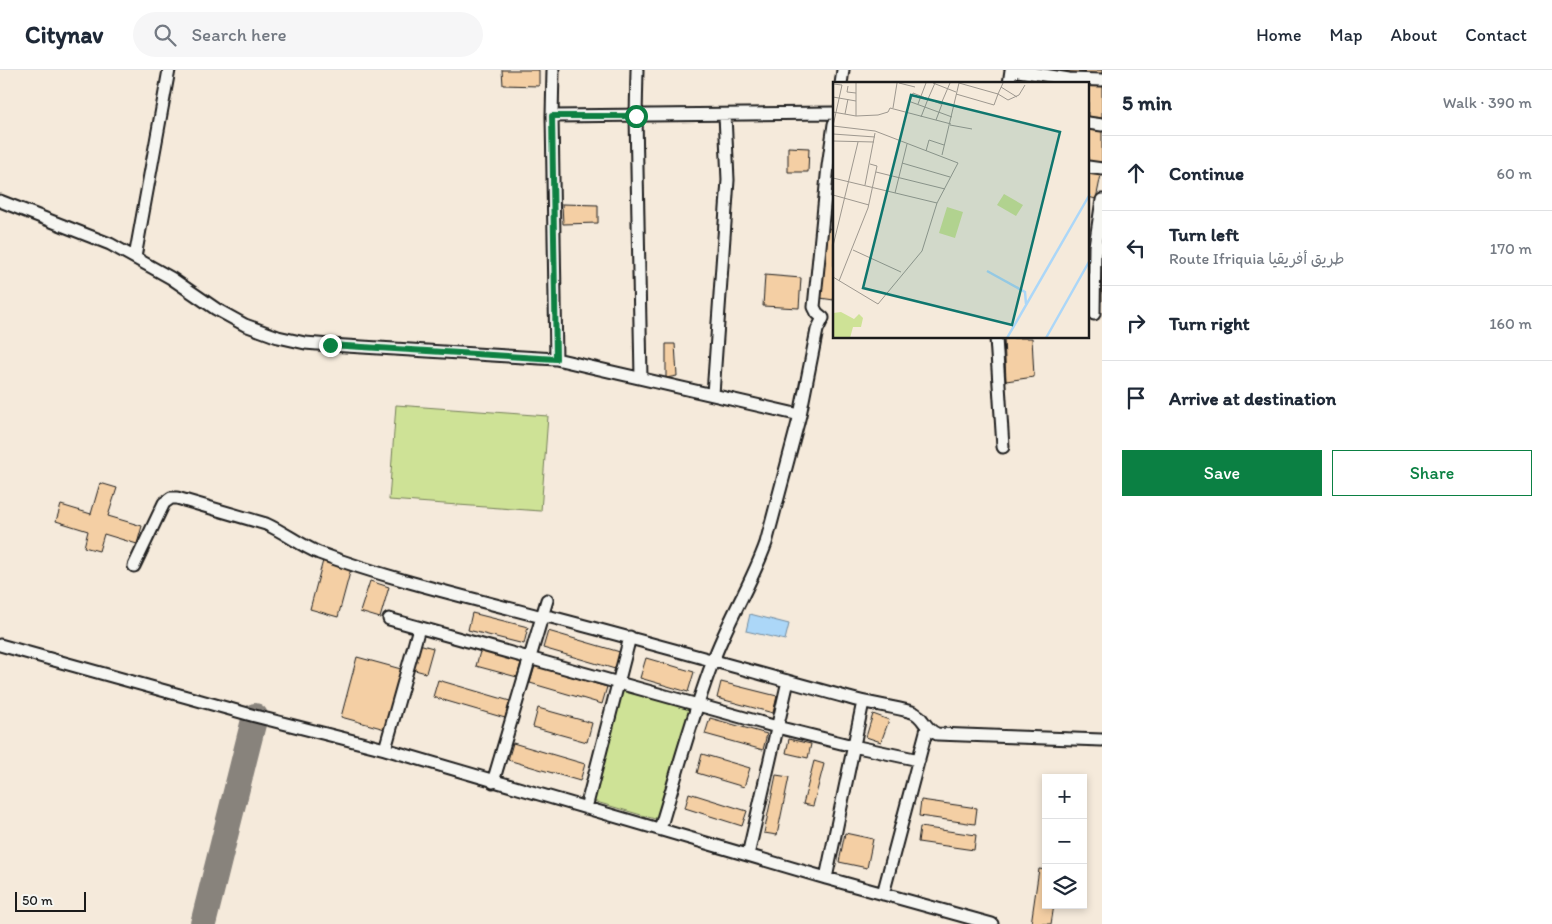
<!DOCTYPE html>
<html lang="en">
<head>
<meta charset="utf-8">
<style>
	body { margin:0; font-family:Itim,"Playpen Sans Arabic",sans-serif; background:#f6f6f7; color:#1f2937 }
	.controls { position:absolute; right:15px; bottom:15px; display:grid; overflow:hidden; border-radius:0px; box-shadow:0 2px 8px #0003 }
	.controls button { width:45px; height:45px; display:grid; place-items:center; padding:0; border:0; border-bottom:1px solid #e0e1e3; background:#fff; color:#1f2937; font:25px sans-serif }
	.scale { position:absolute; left:15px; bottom:12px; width:71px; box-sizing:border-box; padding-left:5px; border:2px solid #1c1c1c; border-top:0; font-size:14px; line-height:18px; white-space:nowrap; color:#1c1c1c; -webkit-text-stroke:4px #f6f6f2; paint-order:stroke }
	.stop { position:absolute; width:15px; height:15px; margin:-11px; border:4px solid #0b8043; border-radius:50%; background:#fff }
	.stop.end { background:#0b8043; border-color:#fff; box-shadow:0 1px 5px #0008 }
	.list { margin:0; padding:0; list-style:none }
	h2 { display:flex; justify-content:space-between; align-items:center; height:65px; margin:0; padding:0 20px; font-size:21px }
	h2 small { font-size:16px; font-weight:400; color:#747a83 }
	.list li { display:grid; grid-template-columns:32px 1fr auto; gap:15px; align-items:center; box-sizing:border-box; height:75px; padding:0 20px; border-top:1px solid #e0e1e3 }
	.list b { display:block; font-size:19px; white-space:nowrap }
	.list p { margin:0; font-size:16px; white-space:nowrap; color:#747a83 }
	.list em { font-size:16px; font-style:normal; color:#747a83 }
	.actions { display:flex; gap:10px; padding:15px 20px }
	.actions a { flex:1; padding:11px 0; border:1px solid #0b8043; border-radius:0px; text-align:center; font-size:18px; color:#0b8043 }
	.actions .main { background:#0b8043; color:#fff }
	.icon { flex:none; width:28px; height:28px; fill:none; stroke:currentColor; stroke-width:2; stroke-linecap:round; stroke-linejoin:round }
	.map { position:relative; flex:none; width:1102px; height:854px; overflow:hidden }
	header { display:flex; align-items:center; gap:30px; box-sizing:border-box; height:70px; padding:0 25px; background:#fff; border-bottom:1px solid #e0e1e3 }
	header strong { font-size:24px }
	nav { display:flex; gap:28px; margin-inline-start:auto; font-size:18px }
	.search { width:350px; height:45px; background:#f6f6f7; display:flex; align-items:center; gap:12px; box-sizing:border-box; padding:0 18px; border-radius:28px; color:#747a83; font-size:19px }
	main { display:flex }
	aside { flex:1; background:#fff }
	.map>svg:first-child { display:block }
	.green { fill:#cee296; stroke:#757f59 }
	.water { fill:#acd7f8; stroke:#728ca0 }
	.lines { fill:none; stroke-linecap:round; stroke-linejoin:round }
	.taxiway { stroke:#88837c; stroke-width:26 }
	.building { fill:#f4cfa4; stroke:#1c1c1c }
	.minor-casing { stroke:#1c1c1c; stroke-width:15 }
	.minor { stroke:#f6f6f2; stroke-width:11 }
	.route { stroke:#0b8043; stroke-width:6 }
	.inset-river { fill:none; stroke:#acd7f8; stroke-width:2.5 }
	.inset-road { fill:none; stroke:#9e988f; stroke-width:1 }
	.view { fill:#0f766e; fill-opacity:0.15; stroke:#0f766e; stroke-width:2.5 }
	.inset-edge { fill:none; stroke:#1c1c1c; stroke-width:2.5 }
</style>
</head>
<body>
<header>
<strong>Citynav</strong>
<div class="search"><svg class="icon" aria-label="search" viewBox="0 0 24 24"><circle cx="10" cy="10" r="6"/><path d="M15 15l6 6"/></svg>Search here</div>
<nav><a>Home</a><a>Map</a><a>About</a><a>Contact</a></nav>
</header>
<main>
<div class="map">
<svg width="1102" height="854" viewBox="0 0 1102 854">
	<rect width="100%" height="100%" fill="#f5eadb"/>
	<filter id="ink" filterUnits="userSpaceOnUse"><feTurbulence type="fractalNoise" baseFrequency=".02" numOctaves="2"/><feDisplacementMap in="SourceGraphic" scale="10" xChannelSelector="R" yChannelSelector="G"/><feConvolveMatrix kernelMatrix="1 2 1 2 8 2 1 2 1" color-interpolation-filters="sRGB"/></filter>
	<g filter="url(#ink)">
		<path class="green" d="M396,335l152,11 -7,95 -152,-11z
			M624,616l70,19 -32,116 -69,-20z"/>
		<path class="water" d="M750,544l39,10 -4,16 -39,-9z"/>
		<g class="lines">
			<path class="taxiway" d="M203,854l52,-208"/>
		</g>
		<path class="building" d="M502,0h37v16l-36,-1z
			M1052,0h50v4l-50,-3z
			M1014,11l19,3h-20z
			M1102,12v39l-14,-1v-36z
			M1088,55l14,1v40l-14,-2z
			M788,77l21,1 -1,24h-20z
			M1088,99l14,1 -6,29 -8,-2z
			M834,116v35h-4z
			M562,134l36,1v18l-35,1z
			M827,158l7,1v71l-14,-2z
			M1102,180v51l-7,-1z
			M765,205l36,3 -2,30 -36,-2z
			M1004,268h28l2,39 -28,4z
			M666,274h9l2,32 -11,2z
			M100,413l17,5 -9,28 34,10 -5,18 -33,-10 -5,17 -15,-4 4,-16 -32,-10 5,-16 30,9z
			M324,487l28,8 -14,52 -28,-8z
			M370,511l19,6 -9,31 -20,-6z
			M472,543l56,14 -4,17 -56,-14z
			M548,561l72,21 -5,17 -72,-21z
			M419,574l14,4 -7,25 -15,-4z
			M481,578l41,11 -5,18 -41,-11z
			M357,587l44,12 -16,60 -44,-12z
			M646,588l48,14 -6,20 -48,-14z
			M535,596l72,21 -5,17 -72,-21z
			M438,610l72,21 -5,17 -72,-21z
			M721,612l56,14 -4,17 -56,-15z
			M538,638l54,15 -5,19 -54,-15z
			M873,644l16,6 -8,22 -15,-5z
			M710,648l57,16 -4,16 -58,-16z
			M789,669l22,5 -3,14 -22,-5z
			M513,673l72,21 -5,17 -72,-21z
			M702,684l48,14 -6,19 -47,-14z
			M814,691l10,3 -11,42 -10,-2z
			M776,705l13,2 -12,58 -13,-2z
			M689,723l58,18 -5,15 -57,-18z
			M921,730l56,8 -2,16 -56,-8z
			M920,757l56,8 -2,15 -56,-8z
			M845,763l28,6 -6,29 -28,-6z
			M1039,799l7,1v35h8l-3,19h-20z"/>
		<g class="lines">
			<g class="minor-casing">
				<path id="minor" d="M553,0l-1,46 4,243
					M637,0l-1,46 5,262
					M1012,0l57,9 33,1
					M841,14l2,-14
					M1009,14l2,-14
					M552,46l282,-3
					M1088,53l14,2
					M1088,97l14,2
					M1102,130l-7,46 7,1
					M0,131l110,43 61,34 45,31 29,16 33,12 27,6 25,2 226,14 244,56
					M135,187l34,-187
					M1094,244l1,-68
					M823,248l-6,-5 -3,-6 14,-141 6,-42
					M996,268l7,109
					M713,324l15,-214 -3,-65
					M134,496l30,-63 7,-5h6l89,26c18,8 34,21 53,29 73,27 148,44 223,64h9c100,26 199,54 298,81 20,6 42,8 63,14 12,4 12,17 25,22l165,6
					M389,549l388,108 76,19 66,14
					M0,575l255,71 130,33 441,129 166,46
					M385,679l34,-121
					M493,712l54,-182
					M586,738l44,-171
					M660,759c17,-56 32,-113 53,-168 15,-41 39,-78 53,-118l34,-128 17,-85 6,-12
					M748,785l40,-174
					M826,808l37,-176
					M883,824l44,-166"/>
			</g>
			<use href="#minor" class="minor"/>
		</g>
	</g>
	<g class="lines" filter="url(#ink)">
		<path class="route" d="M330,275l226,14 -4,-243h84"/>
	</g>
	<g transform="translate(833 12)">
		<rect width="256" height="256" fill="#f5eadb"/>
		<path d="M171,112l19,11 -7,11 -19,-11zM114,125l16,5 -8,26 -16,-5zM8,230l13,7 5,-5 4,4 -2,9h-8l-3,11h-17v-25z" fill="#cee296"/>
		<path class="inset-river" d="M154,189l38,21 1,12M174,256l83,-144M213,256l44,-78"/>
		<path class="inset-road" d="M23,1v33M66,1l16,4M100,1l23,9M126,1l39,11 5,-11M0,2l9,1 -9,41M15,4l-1,6 9,1M168,5l16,10M123,12l38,11 4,-11 10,6 11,-5 6,-10M0,15l23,4M95,17l7,-16M78,20l41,15M85,22l8,-21M60,26l4,-25M74,29l6,-18 28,11 9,-21M0,30l23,4 22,-1 10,-3 2,-4 61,16M12,32l3,-15M88,35l7,-18M103,38l6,-16M117,43l22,4M0,44l42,5 83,32 -21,40 -15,48 -44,53 -45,-27M0,52l42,3M0,59l41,1M93,69l3,-11 15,5M109,73l17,-72M69,81l48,14M43,90l69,17M0,96l104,25M32,103l10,-52M62,111l12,-49M0,113l36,10M0,164l25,-104M20,168l48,22M6,199l29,-73 9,-42 -7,-2"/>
		<path class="view" d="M78,13l149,37 -48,193 -149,-37z"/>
		<rect width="256" height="256" class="inset-edge"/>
	</g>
</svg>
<div class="controls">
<button>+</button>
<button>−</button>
<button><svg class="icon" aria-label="layers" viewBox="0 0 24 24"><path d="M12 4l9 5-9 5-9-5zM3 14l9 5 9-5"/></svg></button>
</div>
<div class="scale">50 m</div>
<div class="stop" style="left:636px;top:46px"></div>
<div class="stop end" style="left:330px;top:275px"></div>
</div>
<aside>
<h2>5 min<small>Walk · 390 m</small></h2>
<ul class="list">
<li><svg class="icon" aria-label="ahead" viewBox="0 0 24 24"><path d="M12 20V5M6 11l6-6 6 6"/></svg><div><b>Continue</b></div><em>60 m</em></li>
<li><svg class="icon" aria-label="left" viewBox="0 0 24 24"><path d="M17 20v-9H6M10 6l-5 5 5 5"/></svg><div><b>Turn left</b><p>Route Ifriquia طريق أفريقيا</p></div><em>170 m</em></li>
<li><svg class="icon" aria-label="right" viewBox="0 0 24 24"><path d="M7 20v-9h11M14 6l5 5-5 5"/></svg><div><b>Turn right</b></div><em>160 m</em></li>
<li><svg class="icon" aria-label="arrive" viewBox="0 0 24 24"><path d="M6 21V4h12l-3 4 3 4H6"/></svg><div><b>Arrive at destination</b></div></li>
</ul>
<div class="actions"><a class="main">Save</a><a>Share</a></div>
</aside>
</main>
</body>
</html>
